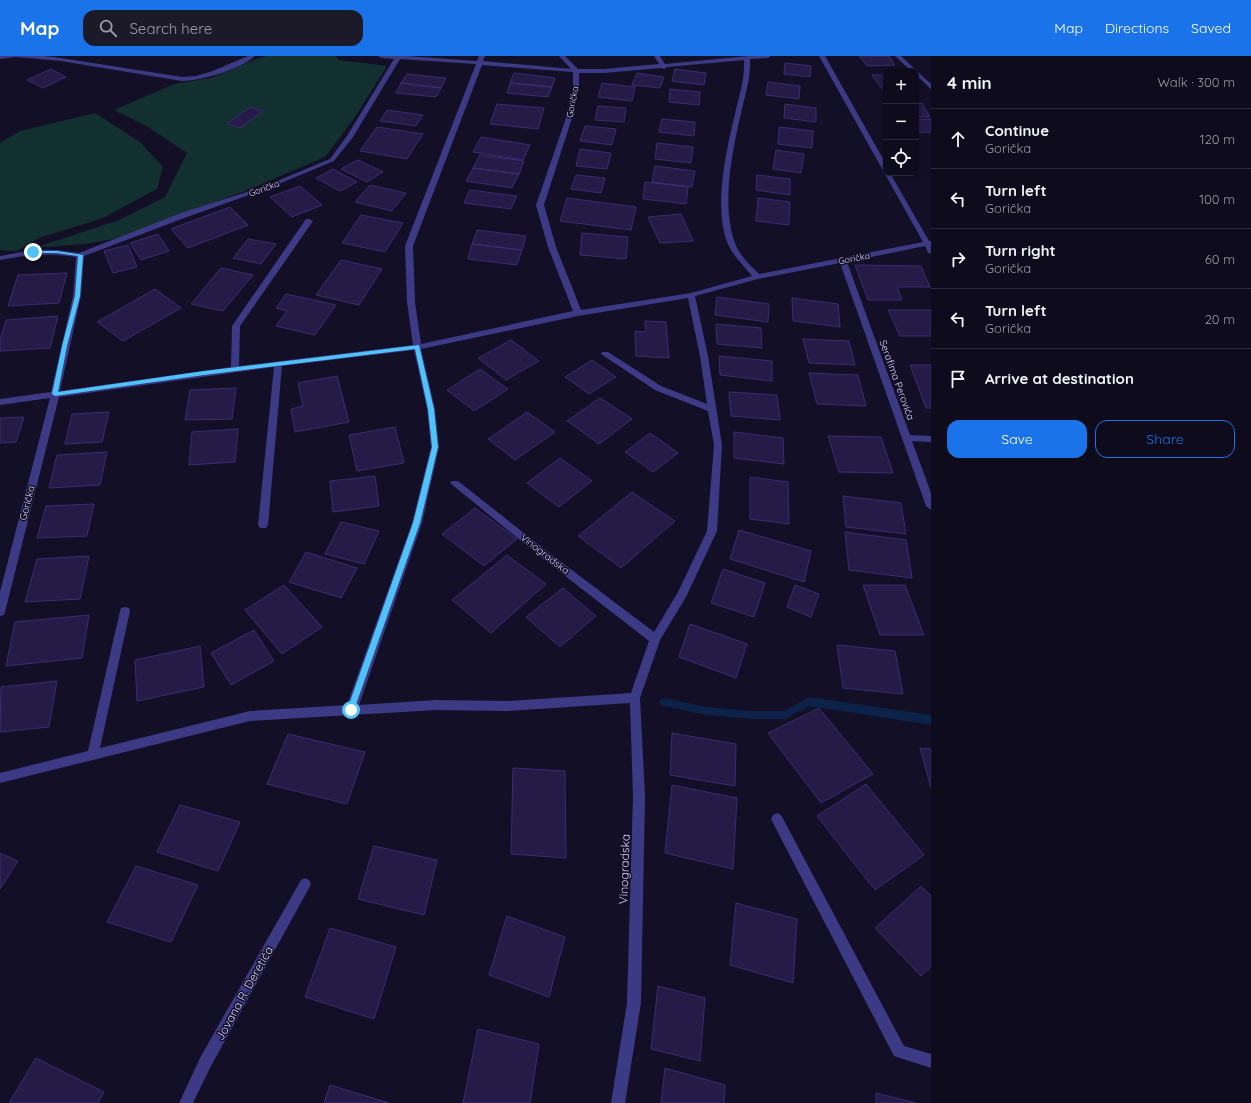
<!DOCTYPE html>
<html lang="en">
<head>
<meta charset="utf-8">
<style>
	body { margin:0; font-family:Quicksand,sans-serif; background:#1c1929; color:#f1f3f6 }
	.controls { position:absolute; right:12px; top:12px; display:grid; overflow:hidden; border-radius:8px; box-shadow:0 2px 6px #0003 }
	.controls button { width:36px; height:36px; display:grid; place-items:center; padding:0; border:0; border-bottom:1px solid #2e2b3b; background:#0e0b1c; color:#f1f3f6; font:20px sans-serif }
	.stop { position:absolute; width:12px; height:12px; margin:-9px; border:3px solid #4fc3f7; border-radius:50%; background:#fff }
	.stop.end { background:#4fc3f7; border-color:#fff; box-shadow:0 1px 4px #0008 }
	.list { margin:0; padding:0; list-style:none }
	h2 { display:flex; justify-content:space-between; align-items:center; height:52px; margin:0; padding:0 16px; font-size:17px }
	h2 small { font-size:13px; font-weight:400; color:#9b9ba3 }
	.list li { display:grid; grid-template-columns:26px 1fr auto; gap:12px; align-items:center; box-sizing:border-box; height:60px; padding:0 16px; border-top:1px solid #2e2b3b }
	.list b { display:block; font-size:15px; white-space:nowrap }
	.list p { margin:0; font-size:13px; white-space:nowrap; color:#9b9ba3 }
	.list em { font-size:13px; font-style:normal; color:#9b9ba3 }
	.actions { display:flex; gap:8px; padding:12px 16px }
	.actions a { flex:1; padding:9px 0; border:1px solid #1a73e8; border-radius:12px; text-align:center; font-size:14px; color:#1a73e8 }
	.actions .main { background:#1a73e8; color:#fff }
	.icon { flex:none; width:22px; height:22px; fill:none; stroke:currentColor; stroke-width:2; stroke-linecap:round; stroke-linejoin:round }
	.map { position:relative; flex:none; width:931px; height:1047px; overflow:hidden }
	header { display:flex; align-items:center; gap:24px; box-sizing:border-box; height:56px; padding:0 20px; background:#1a73e8; color:#fff }
	header strong { font-size:19px }
	nav { display:flex; gap:22px; margin-inline-start:auto; font-size:14px }
	.search { width:280px; height:36px; background:#1c1929; display:flex; align-items:center; gap:10px; box-sizing:border-box; padding:0 14px; border-radius:12px; color:#9b9ba3; font-size:15px }
	main { display:flex }
	aside { flex:1; background:#0e0b1c }
	.map>svg:first-child { display:block }
	.green { fill:#12302f; fill-rule:evenodd }
	.lines { fill:none; stroke-linecap:round; stroke-linejoin:round }
	.stream { fill:#0c2248; fill-rule:evenodd }
	.building { fill:#241b47; stroke:#3b2d73 }
	.street { fill:#3d3a85; fill-rule:evenodd }
	.route { fill:#4fc3f7 }
	.labels { text-anchor:middle; dominant-baseline:central; stroke-width:3; stroke-linejoin:round; paint-order:stroke }
	.far-street-label { font-size:9px; fill:#d9d4ff; stroke:#130f26 }
	.street-label { font-size:10px; fill:#d9d4ff; stroke:#130f26 }
	.near-street-label { font-size:12px; fill:#d9d4ff; stroke:#130f26 }
</style>
</head>
<body>
<header>
<strong>Map</strong>
<div class="search"><svg class="icon" aria-label="search" viewBox="0 0 24 24"><circle cx="10" cy="10" r="6"/><path d="M15 15l6 6"/></svg>Search here</div>
<nav><a>Map</a><a>Directions</a><a>Saved</a></nav>
</header>
<main>
<div class="map">
<svg width="931" height="1047" viewBox="0 0 931 1047">
	<rect width="100%" height="100%" fill="#130f26"/>
	<path class="green" d="M266,0h69l4,4 48,6 -32,51 -30,40 -80,34 -130,48 -31,5 -50,4 85,-28 46,-23 22,-44 -39,-26 -34,-17 60,-26 37,-6 45,-19zM250,51l13,4 -23,17 -13,-4z
		M95,57l45,29 23,25 -6,22 -54,29 -64,20 -22,13 -17,-1v-107l20,-12z"/>
	<g class="lines">
		<path class="stream" d="M809,641l122,18v10l-121,-19 -25,13h-33l-46,-4 -42,-9 -3,-1 -2,-3 2,-3 3,-1 42,9 46,4h32z"/>
	</g>
	<path class="building" d="M859,0h30l6,9 -28,1z
		M785,7l26,3 -1,11 -26,-3z
		M51,13l15,8 -23,11 -16,-8z
		M675,13l31,4 -2,12 -32,-4z
		M514,17l41,5 -3,9 -42,-4z
		M637,17l27,4 -4,11 -28,-3z
		M407,18l39,4 -5,10 -40,-5z
		M872,19h14v13h-5z
		M768,26l32,4 -1,13 -33,-4z
		M401,27l40,5 -5,9 -40,-4z
		M510,27l42,4 -4,10 -41,-4z
		M602,27l33,4 -3,14 -34,-4z
		M670,33l30,3 -1,13 -30,-3z
		M916,47h6l8,14h-14z
		M497,48l47,4 -6,21 -48,-5z
		M785,48l31,4v14l-32,-4z
		M598,50l28,2 -2,14 -29,-2z
		M250,51l13,4 -23,17 -13,-4z
		M387,54l36,5 -7,11 -36,-5z
		M662,63l33,3 -1,14 -35,-4z
		M931,63v13l-13,1 -2,-4v-9z
		M585,70l31,3 -4,16 -32,-4z
		M377,71l46,7 -16,25 -47,-8z
		M779,71l34,4 -1,17 -34,-4z
		M481,81l49,8 -7,15 -50,-8z
		M657,87l36,4 -2,16 -36,-4z
		M580,93l31,4 -4,16 -31,-3z
		M776,94l28,4 -3,19 -28,-4z
		M480,99l44,6 -5,13 -46,-6z
		M358,104l25,12 -16,10 -26,-13z
		M655,110l40,5 -3,16 -40,-5z
		M473,112l46,6 -7,14 -46,-7z
		M333,113l24,13 -17,9 -24,-13z
		M576,119l29,3 -4,15 -30,-4z
		M757,119l33,4v16l-34,-5z
		M645,126l43,5 -2,17 -43,-5z
		M370,129l36,8 -14,18 -37,-9z
		M300,130l22,19 -30,12 -22,-20z
		M470,134l47,6 -6,13 -47,-6z
		M567,142l69,9 -5,23 -71,-9z
		M758,142l32,4 -1,23 -33,-4z
		M230,151l18,18 -60,23 -17,-19z
		M681,158l12,27 -33,2 -12,-26z
		M361,159l42,8 -18,29 -43,-9z
		M477,174l49,6 -4,14 -50,-6z
		M582,177l46,4 -2,22 -46,-4z
		M158,178l11,17 -28,9 -11,-17z
		M248,183l28,5 -15,20 -28,-6z
		M472,188l50,6 -5,15 -49,-6z
		M128,189l9,22 -24,6 -9,-22z
		M341,204l41,9 -23,36 -43,-10z
		M855,209l66,1 9,21h-33l5,13h-34z
		M221,212l32,7 -30,36 -32,-7z
		M67,217l-8,30 -51,3 10,-31z
		M155,233l26,19 -58,33 -26,-19z
		M286,238l50,11 -21,30 -39,-9 11,-15 -11,-3z
		M717,241l52,7 -1,18 -53,-7z
		M792,242l46,6 2,23 -47,-6z
		M888,254h43v26h-31z
		M58,260l-8,32 -50,3v-11l6,-20z
		M645,265l21,1 3,36 -33,-2 -1,-25 11,1z
		M716,268l45,4 1,20 -45,-4z
		M803,283l46,2 6,24 -46,-2z
		M511,284l28,21 -33,19 -28,-22z
		M719,300l53,5v20l-52,-6z
		M592,304l24,17 -27,17 -24,-17z
		M910,309h21v43h-5z
		M480,313l28,20 -34,22 -27,-21z
		M809,317l49,2 8,31 -49,-2z
		M337,320l12,46 -54,10 -4,-23 12,-3 -5,-23z
		M236,332l-4,31 -47,1 5,-30z
		M729,336l48,3 3,25 -49,-4z
		M600,342l32,21 -33,25 -32,-23z
		M109,356l-7,30 -37,2 7,-30z
		M527,356l28,20 -40,28 -27,-21z
		M24,361l-8,25 -16,1v-25z
		M395,371l9,36 -47,8 -8,-36z
		M238,373l-3,33 -46,3 3,-33z
		M734,376l49,6 1,26 -50,-6z
		M650,377l28,20 -25,19 -28,-20z
		M828,380l53,1 12,36 -54,-1z
		M107,396l-7,33 -51,3 8,-33z
		M560,402l32,23 -33,26 -32,-24z
		M375,420l4,30 -46,6 -3,-31z
		M750,421l38,5 1,42 -39,-5z
		M632,436l43,29 -54,47 -43,-32z
		M843,440l58,7 5,31 -60,-7z
		M94,448l-7,32 -50,2 9,-32z
		M475,452l42,31 -33,27 -42,-32z
		M341,466l38,9 -15,33 -39,-10z
		M739,474l72,21 -7,31 -74,-23z
		M845,476l61,8 6,38 -63,-8z
		M306,496l51,16 -16,30 -52,-16z
		M507,499l39,29 -55,49 -39,-33z
		M89,500l-9,43 -55,3 12,-43z
		M723,513l42,14 -11,34 -43,-14z
		M284,529l38,42 -40,27 -37,-44z
		M795,529l24,9 -8,23 -24,-10z
		M863,529h42l19,50h-44z
		M563,532l33,28 -36,31 -34,-30z
		M89,559l-7,43 -76,8 9,-44z
		M690,568l57,20 -11,34 -57,-21z
		M254,574l20,31 -43,24 -20,-32z
		M837,589l58,6 8,43 -60,-6z
		M200,590l4,41 -67,14 -2,-41z
		M57,625l-8,46 -49,5 1,-45z
		M819,652l54,66 -52,29 -53,-70z
		M672,677l64,11 -1,42 -65,-11z
		M288,678l77,18 -18,52 -80,-20z
		M920,692l11,1v39z
		M513,712l52,3 1,87 -55,-4z
		M866,728l58,71 -49,35 -58,-74z
		M672,729l65,13 -4,71 -68,-16z
		M180,749l60,17 -22,49 -61,-19z
		M374,790l63,14 -13,55 -66,-16z
		M0,797l18,8 -18,28z
		M136,810l62,19 -27,57 -64,-20z
		M921,830l10,10v71l-10,9 -46,-48z
		M736,847l61,16 -4,64 -63,-18z
		M507,860l58,21 -16,60 -60,-22z
		M330,872l66,19 -22,72 -69,-22z
		M658,930l47,12 -5,63 -49,-12z
		M478,973l61,15 -9,59h-67z
		M36,1002l68,34 -6,11h-89z
		M665,1012l60,17 -1,18h-63z
		M330,1029l59,18h-65z
		M876,1037l40,10h-40z"/>
	<g class="lines">
		<path class="street" d="M0,0h45l16,2 121,19 14,-1 14,-4 38,-16h7c-14,13 -54,25 -73,25l-121,-20 -45,-4 -16,2z
			M378,0h28l71,5 2,-5h6l-2,5 88,8 -12,-13h6l13,13h26l55,-5 -5,-8h6l5,8 84,-8h22l-3,2 -18,1c1,19 -5,36 -9,54 -9,39 -20,92 -6,130 4,12 15,22 24,31l164,-32 -104,-186h6l61,108v9h4l39,68h2v12h-3l-3,-7 -78,16 63,173 21,1v6l-19,-1 19,52v17l-5,-4 -86,-243 -82,16 -63,17 13,60 14,89 -5,86 -31,66 -26,43 -20,58 5,98 -4,207 -16,100h-14l16,-100 6,-207 -3,-93 -122,8 -72,-1 -186,11 -250,62v-10l88,-22 32,-140 1,-3 4,-1 4,1 1,3 -30,137 150,-37 97,-6 65,-182 19,-76 -4,-38 -13,-59 -132,16 -14,159 -2,3h-6l-2,-3 16,-158 -215,30 -54,215 -1,3 -4,1v-24l50,-194 -50,7v-6l51,-7 22,-96 3,-39c-29,-4 -48,-2 -76,3v-4l33,-6h24l22,3 102,-40 84,-27 65,-27 17,-23 47,-77 -13,-1zM400,3l76,5 -71,182 2,56 6,43 -174,21 1,-40 73,-105 -4,-2h-3l-74,107 -1,41 -171,24 21,-95 3,-40 103,-39 82,-29 65,-27 19,-24zM744,4c1,19 -5,36 -9,54 -9,37 -22,94 -7,130 5,12 16,22 24,32l-61,17 -110,17 -25,-63 -12,-42 27,-84 8,-32v-16h25l57,-5 3,1 3,-2zM482,9l91,7v17l-8,32 -29,84 12,42 25,64 -152,33 -6,-42 -2,-56zM688,242l12,58 7,48 -46,-18 -53,-34h-6l-1,2 54,36 53,21 6,34 -7,86 -29,61 -24,40 -106,-80 -90,-71h-6l-2,2 92,75 107,83 -18,52 -123,8 -72,-1 -77,5 63,-182 17,-76 -4,-38 -14,-60 157,-33z
			M895,0h6l30,28v5l-15,-14v-4h-5z
			M777,757l4,2 123,231 27,8v14l-37,-12 -121,-233 -2,-4 2,-4z
			M305,822l4,2 2,4 -2,4 -98,178 -18,37h-14l22,-47 100,-176z"/>
	</g>
	<path class="route" d="M33,195h24l26,4 -3,41 -13,50 -9,46 146,-21 215,-26 15,64 4,38 -18,76 -67,190h-5l-1,-3 66,-187 19,-76 -4,-38 -13,-60 -211,26 -149,21 -3,-2 10,-48 13,-50 3,-40 -21,-3h-26z"/>
	<g class="labels">
		<g class="far-street-label">
			<text transform="translate(572 46) rotate(-79)">Gorička</text>
			<text transform="translate(264 132) rotate(-20)">Gorička</text>
			<text transform="translate(854 202) rotate(-11)">Gorička</text>
		</g>
		<g class="street-label">
			<text transform="translate(897 324) rotate(70)">Serafima Perovića</text>
			<text transform="translate(27 447) rotate(-76)">Gorička</text>
			<text transform="translate(545 498) rotate(38)">Vinogradska</text>
		</g>
		<g class="near-street-label">
			<text transform="translate(624 813) rotate(-88)">Vinogradska</text>
			<text transform="translate(244 937) rotate(-61)">Jovana R. Deretića</text>
		</g>
	</g>
</svg>
<div class="controls">
<button>+</button>
<button>−</button>
<button><svg class="icon" aria-label="locate" viewBox="0 0 24 24"><circle cx="12" cy="12" r="6"/><path d="M12 2v4M12 18v4M2 12h4M18 12h4"/></svg></button>
</div>
<div class="stop" style="left:351px;top:654px"></div>
<div class="stop end" style="left:33px;top:196px"></div>
</div>
<aside>
<h2>4 min<small>Walk · 300 m</small></h2>
<ul class="list">
<li><svg class="icon" aria-label="ahead" viewBox="0 0 24 24"><path d="M12 20V5M6 11l6-6 6 6"/></svg><div><b>Continue</b><p>Gorička</p></div><em>120 m</em></li>
<li><svg class="icon" aria-label="left" viewBox="0 0 24 24"><path d="M17 20v-9H6M10 6l-5 5 5 5"/></svg><div><b>Turn left</b><p>Gorička</p></div><em>100 m</em></li>
<li><svg class="icon" aria-label="right" viewBox="0 0 24 24"><path d="M7 20v-9h11M14 6l5 5-5 5"/></svg><div><b>Turn right</b><p>Gorička</p></div><em>60 m</em></li>
<li><svg class="icon" aria-label="left" viewBox="0 0 24 24"><path d="M17 20v-9H6M10 6l-5 5 5 5"/></svg><div><b>Turn left</b><p>Gorička</p></div><em>20 m</em></li>
<li><svg class="icon" aria-label="arrive" viewBox="0 0 24 24"><path d="M6 21V4h12l-3 4 3 4H6"/></svg><div><b>Arrive at destination</b></div></li>
</ul>
<div class="actions"><a class="main">Save</a><a>Share</a></div>
</aside>
</main>
</body>
</html>
